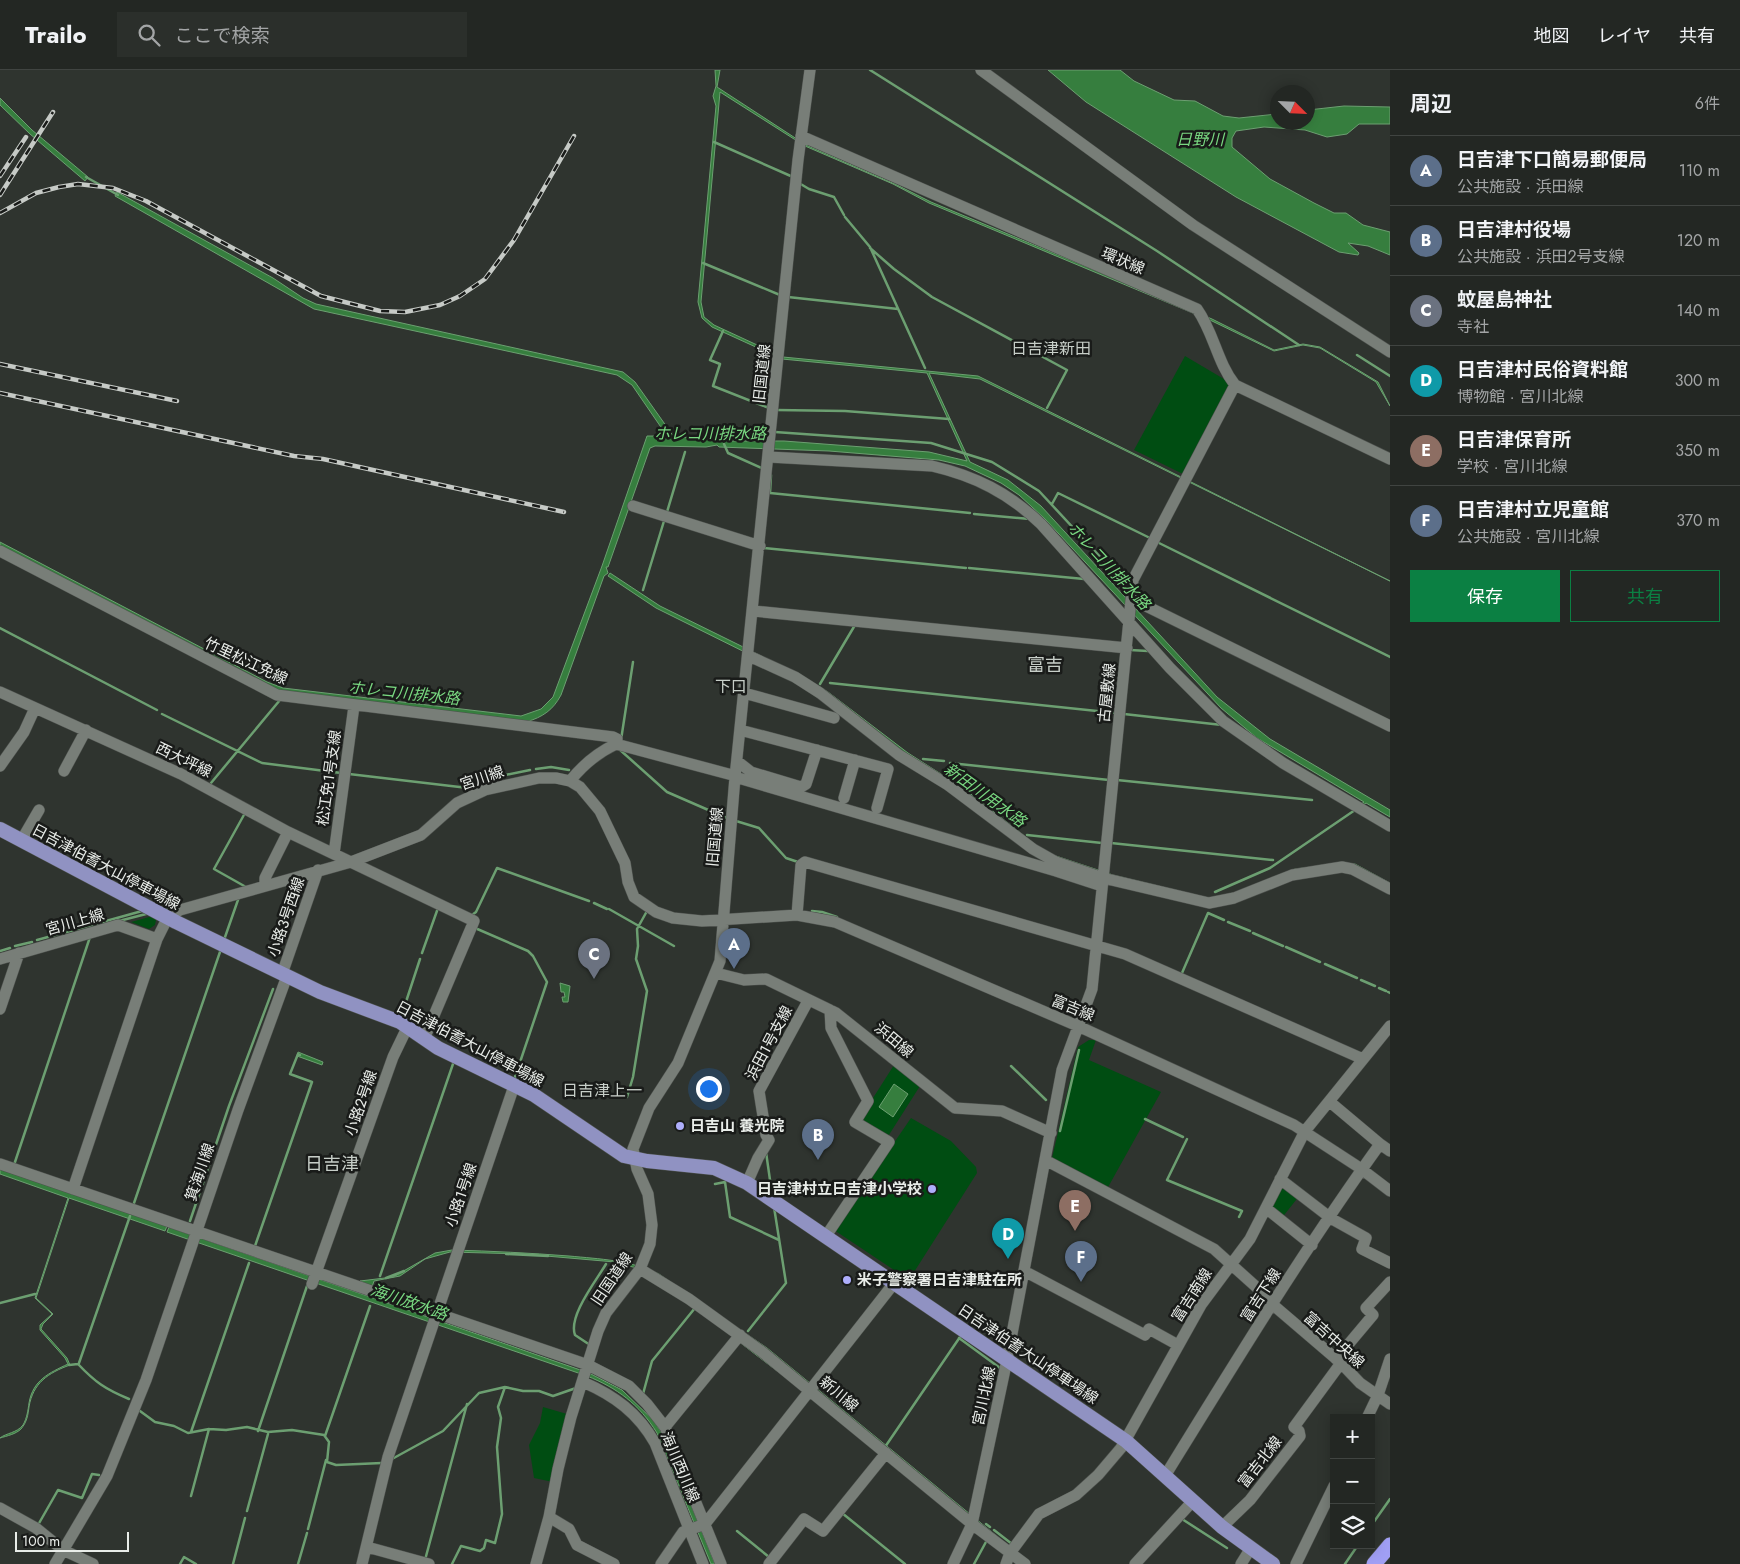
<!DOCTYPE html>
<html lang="ja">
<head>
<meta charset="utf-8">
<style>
	body { margin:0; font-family:Jost,"Noto Sans JP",sans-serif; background:#2b2f2b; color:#f1f3f6 }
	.controls { position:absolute; right:15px; bottom:15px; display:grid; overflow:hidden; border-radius:0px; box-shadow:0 2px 12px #0003 }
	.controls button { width:45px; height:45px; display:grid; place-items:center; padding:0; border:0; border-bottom:1px solid #404441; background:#232723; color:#f1f3f6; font:25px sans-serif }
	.compass { position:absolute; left:1270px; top:15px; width:45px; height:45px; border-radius:50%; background:#232723; box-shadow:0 2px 12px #0003; rotate:114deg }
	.scale { position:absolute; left:15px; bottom:12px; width:114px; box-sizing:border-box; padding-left:5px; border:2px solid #e9ede9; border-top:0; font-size:14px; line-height:18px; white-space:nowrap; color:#e9ede9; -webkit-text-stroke:4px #191b19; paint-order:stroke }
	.you { position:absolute; left:708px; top:1018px; width:18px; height:18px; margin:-12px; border:4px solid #fff; border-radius:50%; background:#1a73e8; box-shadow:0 0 0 8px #1a73e833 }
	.badge { display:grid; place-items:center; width:32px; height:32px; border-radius:50%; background:#0b8043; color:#fff; font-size:16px; font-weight:700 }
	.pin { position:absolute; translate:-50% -41px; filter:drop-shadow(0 1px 2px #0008) }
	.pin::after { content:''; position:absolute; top:26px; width:18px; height:15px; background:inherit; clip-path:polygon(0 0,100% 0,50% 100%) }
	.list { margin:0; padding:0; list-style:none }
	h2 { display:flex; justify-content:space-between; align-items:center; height:65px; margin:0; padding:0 20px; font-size:21px }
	h2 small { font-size:16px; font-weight:400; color:#a3a5a6 }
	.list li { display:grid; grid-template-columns:32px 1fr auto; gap:15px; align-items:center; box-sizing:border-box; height:70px; padding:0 20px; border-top:1px solid #404441 }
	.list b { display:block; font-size:19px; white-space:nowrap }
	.list p { margin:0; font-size:16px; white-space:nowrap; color:#a3a5a6 }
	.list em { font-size:16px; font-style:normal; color:#a3a5a6 }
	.actions { display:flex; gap:10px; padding:15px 20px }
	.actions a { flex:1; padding:11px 0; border:1px solid #0b8043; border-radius:0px; text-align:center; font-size:18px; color:#0b8043 }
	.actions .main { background:#0b8043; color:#fff }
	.icon { flex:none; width:28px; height:28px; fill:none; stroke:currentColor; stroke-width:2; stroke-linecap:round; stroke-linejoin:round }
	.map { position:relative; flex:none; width:1390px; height:1494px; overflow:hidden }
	header { display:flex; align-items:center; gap:30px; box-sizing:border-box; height:70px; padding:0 25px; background:#232723; border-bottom:1px solid #404441 }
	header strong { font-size:24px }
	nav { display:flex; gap:28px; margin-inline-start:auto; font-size:18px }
	.search { width:350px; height:45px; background:#2b2f2b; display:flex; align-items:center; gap:12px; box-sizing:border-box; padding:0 18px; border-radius:0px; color:#a3a5a6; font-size:19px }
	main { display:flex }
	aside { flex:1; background:#232723 }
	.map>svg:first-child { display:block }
	.green { fill:#004d12 }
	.water { fill:#367e3e; stroke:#6c9f71 }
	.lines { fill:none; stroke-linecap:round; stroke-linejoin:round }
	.stream { stroke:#6c9f71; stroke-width:2.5 }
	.minor-casing { stroke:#4e524e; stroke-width:12 }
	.major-casing { stroke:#4e524e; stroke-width:15 }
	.highway-casing { stroke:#4e524e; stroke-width:16 }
	.minor { stroke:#787e78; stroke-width:11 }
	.major { stroke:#9092c2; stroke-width:14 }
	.highway { stroke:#a09ff4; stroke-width:15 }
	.rail-casing { stroke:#c6cac6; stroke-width:4.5 }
	.rail { stroke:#191b19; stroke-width:2.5; stroke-dasharray:8; stroke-linecap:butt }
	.poi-dot { fill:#aeaefb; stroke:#191b19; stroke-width:2 }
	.labels { text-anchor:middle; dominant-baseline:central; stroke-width:5; stroke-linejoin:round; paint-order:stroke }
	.street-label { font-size:15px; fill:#e9ede9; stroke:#191b19 }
	.poi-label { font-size:15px; font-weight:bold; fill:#e9ede9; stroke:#191b19; text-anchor:start }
	.water-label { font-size:16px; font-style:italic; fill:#79d881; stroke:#191b19 }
	.neighbourhood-label { font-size:16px; fill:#c7cec8; stroke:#191b19 }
	.quarter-label { font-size:18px; fill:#c7cec8; stroke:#191b19 }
</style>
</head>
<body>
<header>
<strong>Trailo</strong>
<div class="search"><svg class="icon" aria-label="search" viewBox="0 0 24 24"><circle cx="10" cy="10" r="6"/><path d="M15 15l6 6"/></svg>ここで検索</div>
<nav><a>地図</a><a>レイヤ</a><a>共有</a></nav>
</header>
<main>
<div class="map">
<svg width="1390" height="1494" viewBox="0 0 1390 1494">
	<rect width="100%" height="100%" fill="#2f342f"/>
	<path class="green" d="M1185,286l44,26 -1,6 -45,86 -49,-24z
		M153,846l3,4 -1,5 -6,4 -18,-7z
		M1089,970h7l-7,20 72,32 -54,97 -55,-31 26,-111z
		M894,995l26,21 -33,52 -28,-18z
		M911,1048l40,23 25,26 1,6 -68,107 -75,-50z
		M1287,1118l13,7 -19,24 -11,-11 10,-19z
		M543,1337l24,7 -14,68 -19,-4 -5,-33 11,-22z"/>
	<path class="water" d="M715,0h5l-3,17 89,58 89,39 36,18 281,117 62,31 29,-6 17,3 58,35 12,24 -14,-24 -56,-34 -17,-3 -29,6 -62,-30 -283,-118 -36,-19 -88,-38 -85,-54 -19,210 3,15 10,8 69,32 195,19 412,205 -410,-202 -51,-6 41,89 38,18 33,26 176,191 53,42 120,71v7l-24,-14 -9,7 -2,-2 9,-6 -107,-64 -36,-30 -176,-189 -26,-24 -18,-12 -36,-17 -26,-6 -110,-9 -110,-4 -2,-2 -11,2 -51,-1 -5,2 -42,119h-2l2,6 -4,3 -43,119c-8,15 -18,22 -35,27l-246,-30 -280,-143v-7l267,140 16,6 238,28 20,-7 12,-12 49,-131 45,-130h20l-35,-51 -15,-10 -303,-66 -199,-113 2,-4 156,86 30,20 13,6 307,68 12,10 39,55 34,1 10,3h66l145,11 38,9 -40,-88 -145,-14 -70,-32 -10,-9 -4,-16 18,-196 -3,-10 3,-10z
		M1048,0h72l14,11 40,19 21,1 28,15 16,2 38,-4 1,8h30v-12l36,-4 46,1v17h-31l-12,10 -20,3 -22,-7 -41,-3 -28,4 -4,7v9l38,32 44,24 20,10h12l17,12 27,7v23l-22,-9 -20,-3 11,10 -1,2 -19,-3 -103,-55 -150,-95z
		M0,28l32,32 56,47 -3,4 -55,-47 -30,-29z
		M610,503l50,33 144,71 24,15 80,61 55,35 77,60 13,7 60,20 95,23 23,-3 64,-26 49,-6 11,1 35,19v3l-36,-19 -11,-2 -55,9 -56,24 -20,3 -105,-25 -53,-17 -16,-9 -77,-59 -56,-36 -78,-60 -26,-15 -145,-72 -48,-32z
		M560,913l10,3 -2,16h-5l-1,-5h3l-1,-5h-3z
		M298,982l25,10 -1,3 -25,-9z
		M894,1014l14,10 -15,23 -14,-10z
		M0,1098l167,58 -2,5 -96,-33 -33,100 17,16 -10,10 -2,5 26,29 3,7c-22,8 -37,18 -41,42 -1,8 -2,15 -8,22 -5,5 -14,7 -21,9 6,-5 17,-5 23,-13 4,-7 5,-15 6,-22 4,-23 20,-30 39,-39l-3,-6 -25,-28v-5l12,-11 -17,-16 33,-100 -68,-24z
		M169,1157l420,146 33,17 31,30 9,13 53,131h-4l-54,-131c-18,-29 -40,-45 -70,-57l-420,-144z
		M452,1180c39,1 78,3 117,6 31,3 61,4 90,18l108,74 264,216h-3l-381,-293 -32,-9 -92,-8 -73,-2 -25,7 -25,17 -26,5 -2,6 -12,-6 33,-4 42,-24z"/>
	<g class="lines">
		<path class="stream" d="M870,0l287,181 142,94
			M714,72l79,35
			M86,107l32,18
			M799,113l10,6 25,8 10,18
			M845,147l25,30 55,121
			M870,178l24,21 38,28 135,73 -20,38
			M703,193l77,32
			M788,227l110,12
			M723,261l-13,29 10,4 -7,22 56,22
			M1357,285l33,21
			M776,340l69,1 104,8
			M718,362l49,-1
			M775,362l156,11 61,19 47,29 89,96
			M724,374l4,9 36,16
			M771,405l-1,18 200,20
			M1052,434l6,-11 92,45
			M667,442l18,-60
			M974,444l56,5
			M1157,472l233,115
			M764,478l202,20
			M969,498l115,11
			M643,520l21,-69
			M0,558l157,82
			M1130,580l18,1
			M830,613l286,30
			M820,614l35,-59
			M162,644l100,49 79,10
			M1124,644l98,11
			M621,670l12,-78
			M619,679l48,43 62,27
			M923,689l21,2
			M950,693l159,17
			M536,699l15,-2 18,3
			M349,704l119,14 27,-11 35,-7
			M1117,710l195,20
			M211,713l69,-83
			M245,743l-31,56 32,18
			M736,751l23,7 27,30 12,4
			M1027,765l75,8
			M1111,773l162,17
			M1215,822l55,-24 85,-58
			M594,833l13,6
			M166,838l12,-3
			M609,839l65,37
			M812,841l10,1 15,5
			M472,845l4,-3 21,-44 92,33
			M119,851l27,-7
			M1228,852l22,9
			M475,858l53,23 5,5 14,26 -33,98
			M63,863l79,-22
			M1253,863l30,13
			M37,870l22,-6
			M224,870l15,-43
			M15,876l17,-4
			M1286,877l34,15
			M0,881l10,-3
			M422,883l16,-45
			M1325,894l32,14
			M1182,903l26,-60 16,7
			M1361,910l14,6
			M1379,918l7,3
			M1388,922l2,1
			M402,944l18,-55
			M1011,996l35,34
			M627,1027l6,-20 14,-86 -11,-32 2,-13 -1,-17 10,-18
			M1145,1049l38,18
			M1060,1061l19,-81
			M1187,1069l-20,41 75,31 -3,6
			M766,1082l6,42
			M14,1095l76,-228
			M715,1114l10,-2 5,35 49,23
			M133,1136l88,-257
			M190,1151l39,-115 44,-117
			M255,1176l57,-164 -22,-8 8,-20 2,1
			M506,1184l42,2
			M380,1206l74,-215
			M386,1208l18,-7
			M0,1233l35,-9
			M748,1261l38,-48 -12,-76
			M959,1268l41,30
			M590,1275l-15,-10c-7,-19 21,-54 31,-71
			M79,1293l51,-147
			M69,1295l9,-1c17,18 27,25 51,35
			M643,1324l9,-33 43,-53
			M140,1341l15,11 19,4 14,7 21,-4 17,1 21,-3 21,5 24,-2 32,5 5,7 -2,20 9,3 46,-2
			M258,1361l49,-145
			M191,1362l58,-169
			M325,1366l45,-130
			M885,1377l75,-110
			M392,1389l51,-28 36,-38 26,-6 18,4h16l14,5 23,-8
			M191,1426l18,-67
			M247,1441l21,-77
			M842,1443l63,51
			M1182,1449l45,29
			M986,1454l4,3
			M38,1455l20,-35 24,8 10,-24 7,1
			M1371,1456l19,-27
			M308,1459l18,-69
			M994,1460l18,14
			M737,1461l32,26
			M425,1490l42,-156
			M180,1494l4,-7 12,7
			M233,1494l12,-46
			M298,1494l9,-31
			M452,1494l9,-18 19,5 4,-3 2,-8 9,3 7,-29 -5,-67 4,-29 -3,-11 7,-20
			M974,1494l13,-24
			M1345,1494l13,-19"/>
		<g class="minor-casing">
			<path id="minor" d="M981,0l212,155 197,127
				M801,66l396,173c17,24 20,53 38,76l155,74
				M769,387l163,9c43,10 77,27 109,58l129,144 53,53 60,42 107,63
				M633,436l127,40
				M0,481l277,144 336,42 4,2 -1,5
				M1132,525l10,9 248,122
				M753,541l374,37
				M749,586l46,21 25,16 79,62 49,30 85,64 23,13 47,16 106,25 25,-5 58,-23 50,-8 10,2 38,20
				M0,622l181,82 107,58 186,89 -50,118
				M744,623l90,25
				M740,660l148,39 -11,39
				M737,691l14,11 50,15 5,-3 11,-34
				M0,696l24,-34 11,-24
				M64,701l22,-41
				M735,707l321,94 46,15
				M570,711c12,-15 29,-29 46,-37l120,32
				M844,728l11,-38
				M21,771l18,-31
				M334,784l20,-148
				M265,816v-8l23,-46
				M797,845l4,-50 4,-3 320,92 238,105
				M0,889l118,-34 39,14
				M716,903l28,7 22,-1 70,34 119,95 47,3 49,22
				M282,904l36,-104
				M0,939l19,-56
				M1330,1032l50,42
				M1045,1090l169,89 59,53
				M0,1094l588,201 41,21 18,18 18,23 56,137
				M1280,1109l52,40 34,19 -4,11 28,14
				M747,1113l11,-25 11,-18 -3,-5 -7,-44 49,-90
				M73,1119l84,-250 11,-22 12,-7 171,-48 70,-27 36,-32 28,-13 54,-12h17l14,3 10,6 20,24 25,52 3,19 6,15 22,15 17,6 29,3 95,-6 38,7 245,105 214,98 66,43 30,23
				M1267,1139l45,36
				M826,1166l63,-94 -34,-20 13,-21 -37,-73 -1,-18
				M640,1199l49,30 72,52 211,173 53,40
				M1024,1201l121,64 4,-6 29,16
				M312,1214l81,-227 14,-29
				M1272,1234l69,59 19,20 30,21
				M1336,1289l37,-44 -7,-7 24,-26
				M583,1312c32,14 55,31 72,61l48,121
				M1367,1348l11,-23 12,-36
				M665,1357l75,-92
				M1165,1406c69,-112 138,-225 215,-332l10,7
				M0,1438l36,20 27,22 30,14
				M549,1447l20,12 8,16 37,19
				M1222,1457l28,-27 50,-64 -1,-5 -5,-4 47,-64
				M367,1477l62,17
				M55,1494l52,-88 39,-96 92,-270 49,-134
				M362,1494l26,-107 126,-371
				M536,1494l13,-47 9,-48 13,-52 27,-86 8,-18 34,-44 10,-25 2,-19 -4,-31 -11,-25 -4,-20 16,-41 29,-45 42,-102 15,-184 63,-617 12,-90
				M661,1494l22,-32 22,-8 190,-242
				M769,1494l35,-45 19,12 63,-78
				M953,1494l19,-40 35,-164 55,-290 30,-81 41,-409 102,-195
				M1006,1494l4,-11 29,-39 37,-19 22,-20 23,-27 80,-143 49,-66 55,-108 85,-105
				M1135,1494l57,-62
				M1241,1494l10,-16
				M1296,1494l38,-78"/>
		</g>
		<g class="major-casing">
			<path id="major" d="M0,759l176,93 144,70 80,30 38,26 96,47 90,61 23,5 67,7 33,15 379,258 96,86 51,37"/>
		</g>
		<g class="highway-casing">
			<path id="highway" d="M1374,1494l16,-19"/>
		</g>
		<use href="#minor" class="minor"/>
		<use href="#major" class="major"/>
		<use href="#highway" class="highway"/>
		<g class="rail-casing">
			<path id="rail" d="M0,106l26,-39
				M0,125l53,-83
				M0,143l36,-20 23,-6 19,-3 35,4 33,13 175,95 59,15 25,1 35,-7 20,-9 25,-17 29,-39 60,-104
				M0,294l177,37
				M0,323l294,63 29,3 241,53"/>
		</g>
		<use href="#rail" class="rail"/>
	</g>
	<g class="poi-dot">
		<circle cx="680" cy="1056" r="5"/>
		<circle cx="932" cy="1119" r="5"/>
		<circle cx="847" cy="1210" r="5"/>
	</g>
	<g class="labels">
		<g class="street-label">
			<text transform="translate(1123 191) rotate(23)">環状線</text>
			<text transform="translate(762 304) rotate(-84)">旧国道線</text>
			<text transform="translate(246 591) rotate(25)">竹里松江免線</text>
			<text transform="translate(1107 623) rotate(-84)">古屋敷線</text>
			<text transform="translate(184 690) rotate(26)">西大坪線</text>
			<text transform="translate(329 708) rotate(-82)">松江免1号支線</text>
			<text transform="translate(482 708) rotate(-19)">宮川線</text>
			<text transform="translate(715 767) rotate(-85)">旧国道線</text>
			<text transform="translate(106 797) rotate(28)">日吉津伯耆大山停車場線</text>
			<text transform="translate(286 847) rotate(-71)">小路3号西線</text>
			<text transform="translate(75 852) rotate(-16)">宮川上線</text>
			<text transform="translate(1073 938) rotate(22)">富吉線</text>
			<text transform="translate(894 970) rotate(40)">浜田線</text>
			<text transform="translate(769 973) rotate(-62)">浜田1号支線</text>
			<text transform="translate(470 974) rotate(28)">日吉津伯耆大山停車場線</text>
			<text transform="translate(361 1033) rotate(-71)">小路2号線</text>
			<text transform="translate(200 1102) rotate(-71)">箕海川線</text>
			<text transform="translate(461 1125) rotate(-71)">小路1号線</text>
			<text transform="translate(612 1209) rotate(-56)">旧国道線</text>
			<text transform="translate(1192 1225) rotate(-57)">富吉南線</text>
			<text transform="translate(1261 1225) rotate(-57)">富吉下線</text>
			<text transform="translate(1334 1270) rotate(42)">富吉中央線</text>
			<text transform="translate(1028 1284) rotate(34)">日吉津伯耆大山停車場線</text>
			<text transform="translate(839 1324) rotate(40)">新川線</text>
			<text transform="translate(984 1326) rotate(-78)">宮川北線</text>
			<text transform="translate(1260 1392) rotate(-52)">富吉北線</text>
			<text transform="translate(680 1397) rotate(67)">海川西川線</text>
		</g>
		<g class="poi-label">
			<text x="690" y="1056">日吉山 養光院</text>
			<text x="922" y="1119" text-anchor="end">日吉津村立日吉津小学校</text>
			<text x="857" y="1210">米子警察署日吉津駐在所</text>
		</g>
		<g class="water-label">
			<text x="1200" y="69">日野川</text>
			<text x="710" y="363">ホレコ川排水路</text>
			<text transform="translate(1109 496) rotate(47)">ホレコ川排水路</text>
			<text transform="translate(404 623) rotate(6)">ホレコ川排水路</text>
			<text transform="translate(985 725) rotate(36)">新田川用水路</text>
			<text transform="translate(409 1232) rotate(19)">海川放水路</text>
		</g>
		<g class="neighbourhood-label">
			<text x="1051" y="278">日吉津新田</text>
			<text x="731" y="616">下口</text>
			<text x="602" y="1020">日吉津上一</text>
		</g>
		<g class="quarter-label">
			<text x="1045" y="595">富吉</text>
			<text x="332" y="1094">日吉津</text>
		</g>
	</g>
</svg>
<div class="controls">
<button>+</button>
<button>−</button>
<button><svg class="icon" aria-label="layers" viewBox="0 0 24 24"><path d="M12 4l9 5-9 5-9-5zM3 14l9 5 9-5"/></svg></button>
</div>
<svg class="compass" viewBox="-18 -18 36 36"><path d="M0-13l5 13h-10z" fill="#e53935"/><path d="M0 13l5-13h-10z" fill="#a3a5a6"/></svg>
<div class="scale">100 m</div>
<div class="you"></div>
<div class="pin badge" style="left:734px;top:899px;background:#5c6f8a">A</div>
<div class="pin badge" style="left:818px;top:1090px;background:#5c6f8a">B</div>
<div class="pin badge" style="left:594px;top:909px;background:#6b7280">C</div>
<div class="pin badge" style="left:1008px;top:1189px;background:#0f9aa8">D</div>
<div class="pin badge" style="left:1075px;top:1161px;background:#8d6e63">E</div>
<div class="pin badge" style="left:1081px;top:1212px;background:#5c6f8a">F</div>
</div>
<aside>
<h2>周辺<small>6件</small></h2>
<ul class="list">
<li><span class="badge" style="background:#5c6f8a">A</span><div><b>日吉津下口簡易郵便局</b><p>公共施設 · 浜田線</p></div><em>110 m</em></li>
<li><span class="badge" style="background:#5c6f8a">B</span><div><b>日吉津村役場</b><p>公共施設 · 浜田2号支線</p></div><em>120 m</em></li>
<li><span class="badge" style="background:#6b7280">C</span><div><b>蚊屋島神社</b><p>寺社</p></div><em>140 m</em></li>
<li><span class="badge" style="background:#0f9aa8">D</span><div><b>日吉津村民俗資料館</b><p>博物館 · 宮川北線</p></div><em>300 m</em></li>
<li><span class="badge" style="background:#8d6e63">E</span><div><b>日吉津保育所</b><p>学校 · 宮川北線</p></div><em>350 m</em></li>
<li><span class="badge" style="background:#5c6f8a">F</span><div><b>日吉津村立児童館</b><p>公共施設 · 宮川北線</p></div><em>370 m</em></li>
</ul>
<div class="actions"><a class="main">保存</a><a>共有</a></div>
</aside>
</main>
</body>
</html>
